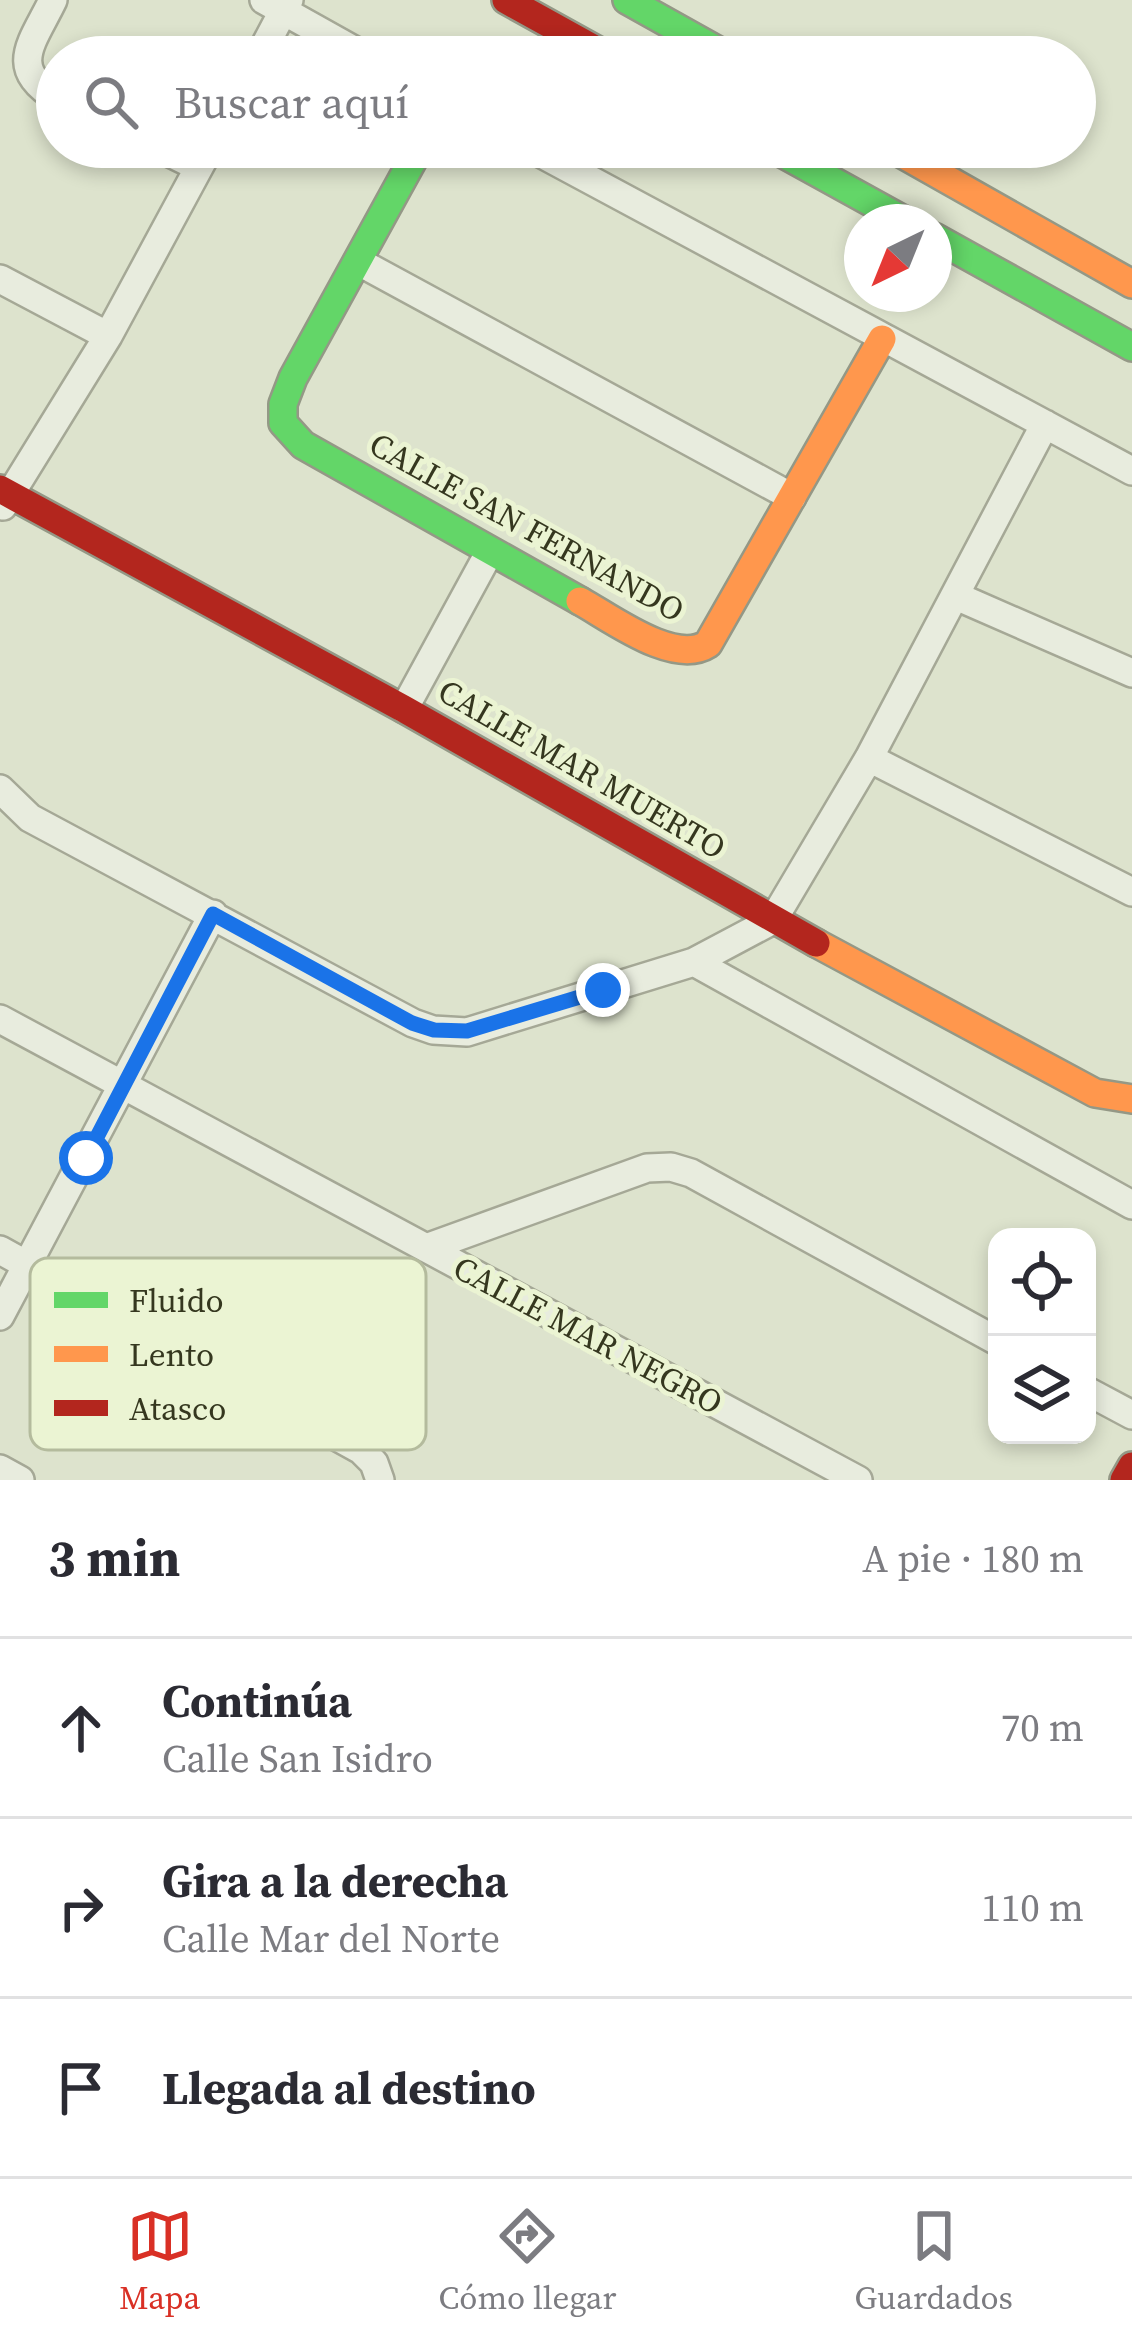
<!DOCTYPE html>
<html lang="es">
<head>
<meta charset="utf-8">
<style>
	body { margin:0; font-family:"Source Serif 4",serif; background:#f2f2f3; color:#2b2b33 }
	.controls { position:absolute; right:36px; bottom:36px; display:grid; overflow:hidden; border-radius:24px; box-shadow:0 6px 18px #0003 }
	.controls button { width:108px; height:108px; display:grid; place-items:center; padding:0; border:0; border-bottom:3px solid #e1e1e2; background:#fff; color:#2b2b33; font:60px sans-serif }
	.compass { position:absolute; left:844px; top:204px; width:108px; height:108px; border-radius:50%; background:#fff; box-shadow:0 6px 18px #0003; rotate:223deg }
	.stop { position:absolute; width:36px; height:36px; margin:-27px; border:9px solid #1a73e8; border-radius:50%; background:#fff }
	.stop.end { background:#1a73e8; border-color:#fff; box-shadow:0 3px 12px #0008 }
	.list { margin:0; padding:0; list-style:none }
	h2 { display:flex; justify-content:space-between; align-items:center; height:156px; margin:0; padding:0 48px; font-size:51px }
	h2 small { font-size:39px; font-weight:400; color:#7c7c81 }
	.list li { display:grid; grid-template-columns:78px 1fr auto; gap:36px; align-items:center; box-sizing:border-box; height:180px; padding:0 48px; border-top:3px solid #e1e1e2 }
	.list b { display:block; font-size:45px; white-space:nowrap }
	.list p { margin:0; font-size:39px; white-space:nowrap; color:#7c7c81 }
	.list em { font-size:39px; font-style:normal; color:#7c7c81 }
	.icon { flex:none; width:66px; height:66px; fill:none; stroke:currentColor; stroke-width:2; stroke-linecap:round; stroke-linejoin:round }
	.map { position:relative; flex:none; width:1132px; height:1480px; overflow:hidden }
	.search { position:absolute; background:#fff; box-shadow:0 6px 18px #0003; left:36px; right:36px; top:36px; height:132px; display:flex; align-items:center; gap:30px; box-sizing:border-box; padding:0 42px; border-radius:66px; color:#7c7c81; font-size:45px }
	.sheet { height:696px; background:#fff }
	nav { display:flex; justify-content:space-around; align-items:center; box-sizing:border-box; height:168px; border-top:3px solid #e1e1e2; background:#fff; font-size:33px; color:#7c7c81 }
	nav a { display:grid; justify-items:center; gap:6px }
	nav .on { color:#d93025 }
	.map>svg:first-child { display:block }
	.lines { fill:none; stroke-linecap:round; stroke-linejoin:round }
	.street-casing { stroke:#a5a896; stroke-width:32 }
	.fast-casing { stroke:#949886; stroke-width:32 }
	.slow-casing { stroke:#949886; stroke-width:32 }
	.jam-casing { stroke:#949886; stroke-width:32 }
	.street { stroke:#e8ecde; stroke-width:27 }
	.fast { stroke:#63d668; stroke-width:27 }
	.slow { stroke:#ff974d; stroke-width:27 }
	.jam { stroke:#b3261e; stroke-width:27 }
	.route { stroke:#1a73e8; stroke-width:15 }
	.labels { text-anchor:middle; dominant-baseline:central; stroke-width:10; stroke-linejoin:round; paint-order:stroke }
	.street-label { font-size:33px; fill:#35371f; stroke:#ebf4d3 }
	.key { fill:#ebf4d3; stroke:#b4bb9d; stroke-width:3 }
	.key-label { font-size:33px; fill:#35371f }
</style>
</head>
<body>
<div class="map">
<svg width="1132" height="1480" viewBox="0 0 1132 1480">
	<rect width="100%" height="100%" fill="#dde3cd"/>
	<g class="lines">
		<g class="street-casing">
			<path id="street" d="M53,0c-20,42 -47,68 4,98
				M264,0l102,57
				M259,57l30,-57
				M158,147l41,20
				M529,147l603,324
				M359,262l433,235
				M0,279l108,57
				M3,506l105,-170 102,-189
				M956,596l176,77
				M404,709l85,-156
				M869,758l263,134
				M0,789l30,29 383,205 20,7 34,2 227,-70 79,-42 96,-162 176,-334
				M694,962l438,243
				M0,1019l858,461
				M426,1248l221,-80 24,-1 20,6 306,168
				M0,1250l361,200 13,13 6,17
				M0,1316l213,-402
				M1087,1391l45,24
				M0,1469l20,11"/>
		</g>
		<g class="fast-casing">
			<path id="fast" d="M627,0l102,57
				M420,147l-127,231 -10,26v19l20,22 277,156
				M771,147l136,75
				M934,237l198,110"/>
		</g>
		<g class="slow-casing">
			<path id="slow" d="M890,147l242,137
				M580,601c31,17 94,65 128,43l174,-305
				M816,943l279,150 37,6"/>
		</g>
		<g class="jam-casing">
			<path id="jam" d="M506,0l103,57
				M0,489l404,220 412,234
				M1124,1480l8,-14"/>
		</g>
		<use href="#street" class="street"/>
		<use href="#fast" class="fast"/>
		<use href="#slow" class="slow"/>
		<use href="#jam" class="jam"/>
	</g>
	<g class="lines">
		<path class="route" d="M86,1158l127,-244 199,109 22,7 33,1 136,-41"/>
	</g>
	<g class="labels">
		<g class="street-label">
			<text transform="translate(527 527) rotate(29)">CALLE SAN FERNANDO</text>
			<text transform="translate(582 769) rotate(30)">CALLE MAR MUERTO</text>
			<text transform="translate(588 1335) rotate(28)">CALLE MAR NEGRO</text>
		</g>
	</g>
	<rect x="30" y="1258" width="396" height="192" rx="18" class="key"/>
	<rect x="54" y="1292" width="54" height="16" fill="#63d668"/>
	<rect x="54" y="1346" width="54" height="16" fill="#ff974d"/>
	<rect x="54" y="1400" width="54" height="16" fill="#b3261e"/>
	<g class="key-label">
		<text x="129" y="1312">Fluido</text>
		<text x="129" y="1366">Lento</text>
		<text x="129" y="1420">Atasco</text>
	</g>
</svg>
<div class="controls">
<button><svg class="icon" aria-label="locate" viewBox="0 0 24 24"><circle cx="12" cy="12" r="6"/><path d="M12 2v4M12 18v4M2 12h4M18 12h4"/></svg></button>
<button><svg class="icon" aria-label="layers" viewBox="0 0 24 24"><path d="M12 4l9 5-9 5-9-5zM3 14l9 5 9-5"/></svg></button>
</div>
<svg class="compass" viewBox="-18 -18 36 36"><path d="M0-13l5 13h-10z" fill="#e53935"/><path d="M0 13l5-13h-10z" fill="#7c7c81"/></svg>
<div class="stop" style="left:86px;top:1158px"></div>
<div class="stop end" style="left:603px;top:990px"></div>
<div class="search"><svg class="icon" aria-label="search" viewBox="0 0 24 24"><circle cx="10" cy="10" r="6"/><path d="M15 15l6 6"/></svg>Buscar aquí</div>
</div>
<section class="sheet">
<h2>3 min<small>A pie · 180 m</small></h2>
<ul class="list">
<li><svg class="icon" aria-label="ahead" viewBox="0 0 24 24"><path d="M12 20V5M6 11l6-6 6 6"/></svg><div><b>Continúa</b><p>Calle San Isidro</p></div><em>70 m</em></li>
<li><svg class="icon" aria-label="right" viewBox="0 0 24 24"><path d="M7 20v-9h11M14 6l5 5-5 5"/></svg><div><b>Gira a la derecha</b><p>Calle Mar del Norte</p></div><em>110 m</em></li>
<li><svg class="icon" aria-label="arrive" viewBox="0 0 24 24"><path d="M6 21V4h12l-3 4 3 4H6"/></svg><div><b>Llegada al destino</b></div></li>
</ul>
</section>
<nav>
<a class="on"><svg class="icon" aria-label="map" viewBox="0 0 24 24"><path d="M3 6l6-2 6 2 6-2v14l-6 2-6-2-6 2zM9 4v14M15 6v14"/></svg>Mapa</a>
<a><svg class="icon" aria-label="directions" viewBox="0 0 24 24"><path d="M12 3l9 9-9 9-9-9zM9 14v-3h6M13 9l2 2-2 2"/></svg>Cómo llegar</a>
<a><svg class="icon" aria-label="saved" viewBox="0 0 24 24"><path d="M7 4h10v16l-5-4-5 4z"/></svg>Guardados</a>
</nav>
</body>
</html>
